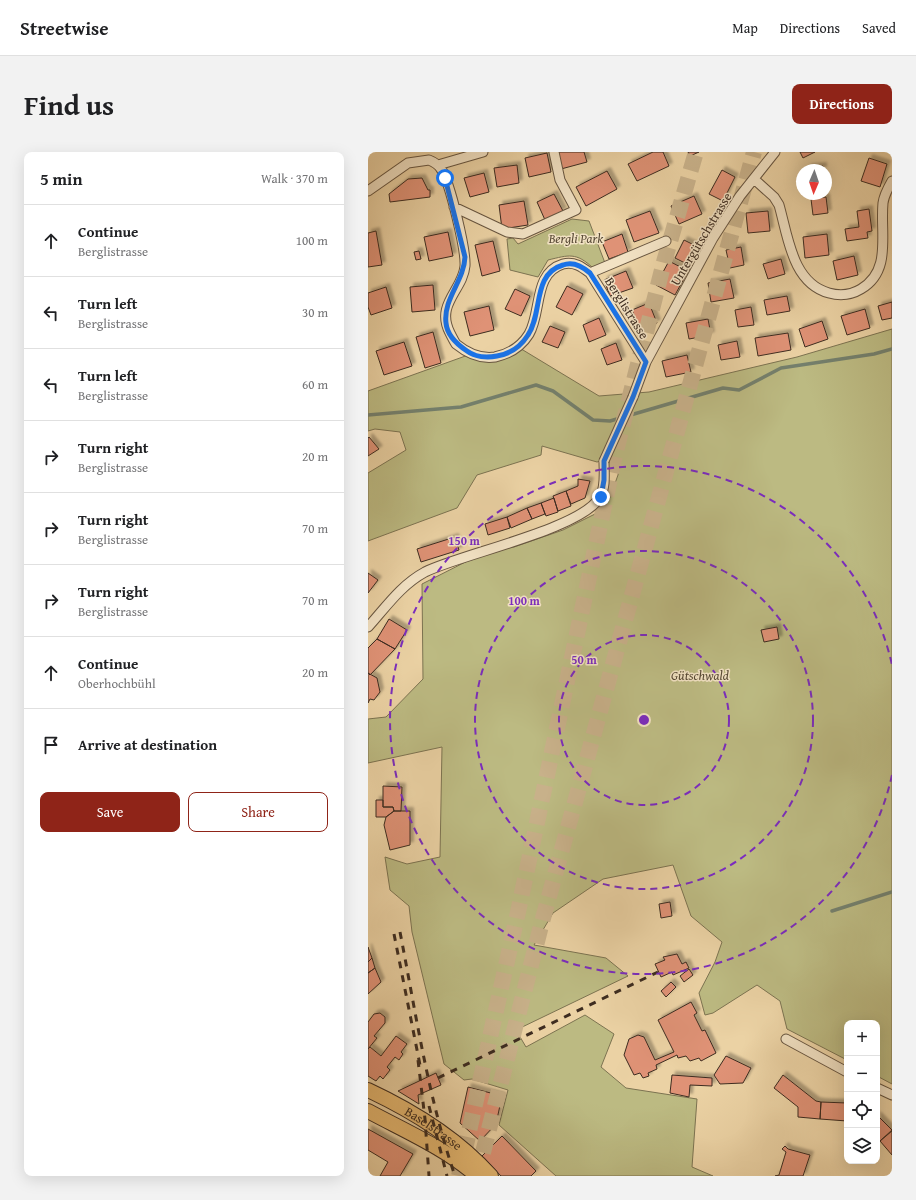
<!DOCTYPE html>
<html lang="en">
<head>
<meta charset="utf-8">
<style>
	body { margin:0; font-family:"Gentium Book Plus",serif; background:#f2f2f2; color:#202124 }
	.controls { position:absolute; right:12px; bottom:12px; display:grid; overflow:hidden; border-radius:8px; box-shadow:0 4px 16px #0002 }
	.controls button { width:36px; height:36px; display:grid; place-items:center; padding:0; border:0; border-bottom:1px solid #e0e0e0; background:#fff; color:#202124; font:20px sans-serif }
	.compass { position:absolute; left:428px; top:12px; width:36px; height:36px; border-radius:50%; background:#fff; box-shadow:0 4px 16px #0002; rotate:182deg }
	.stop { position:absolute; width:12px; height:12px; margin:-9px; border:3px solid #1a73e8; border-radius:50%; background:#fff }
	.stop.end { background:#1a73e8; border-color:#fff; box-shadow:0 1px 4px #0008 }
	.list { margin:0; padding:0; list-style:none }
	h2 { display:flex; justify-content:space-between; align-items:center; height:52px; margin:0; padding:0 16px; font-size:17px }
	h2 small { font-size:13px; font-weight:400; color:#757577 }
	.list li { display:grid; grid-template-columns:26px 1fr auto; gap:12px; align-items:center; box-sizing:border-box; height:72px; padding:0 16px; border-top:1px solid #e0e0e0 }
	.list b { display:block; font-size:15px; white-space:nowrap }
	.list p { margin:0; font-size:13px; white-space:nowrap; color:#757577 }
	.list em { font-size:13px; font-style:normal; color:#757577 }
	.actions { display:flex; gap:8px; padding:12px 16px }
	.actions a { flex:1; padding:9px 0; border:1px solid #8f2418; border-radius:8px; text-align:center; font-size:14px; color:#8f2418 }
	.actions .main { background:#8f2418; color:#fff }
	.icon { flex:none; width:22px; height:22px; fill:none; stroke:currentColor; stroke-width:2; stroke-linecap:round; stroke-linejoin:round }
	.map { position:relative; flex:none; width:524px; height:1024px; overflow:hidden; border-radius:8px }
	header { display:flex; align-items:center; gap:24px; box-sizing:border-box; height:56px; padding:0 20px; background:#fff; border-bottom:1px solid #e0e0e0 }
	header strong { font-size:19px }
	nav { display:flex; gap:22px; margin-inline-start:auto; font-size:14px }
	.intro { display:flex; align-items:center; justify-content:space-between; box-sizing:border-box; height:96px; padding:0 24px }
	h1 { margin:0; font-size:28px }
	.button { padding:10px 18px; border-radius:8px; background:#8f2418; color:#fff; font-size:14px; font-weight:700 }
	main { display:flex; gap:24px; padding:0 24px }
	aside { flex:1; background:#fff; border-radius:8px; box-shadow:0 4px 16px #0002 }
	.map>svg:first-child { display:block }
	.green { fill:#bcba82; stroke:#7c7351 }
	.lines { fill:none; stroke-linecap:round; stroke-linejoin:round }
	.stream { stroke:#74806d; stroke-width:3.5 }
	.building { fill:#df9276; stroke:#3d2c20; filter:url(#shadow) }
	.highway-tunnel { stroke:#c8b18a; stroke-width:16; stroke-dasharray:16 8; stroke-linecap:butt }
	.street-casing { stroke:#685641; stroke-width:11 }
	.primary-casing { stroke:#3d2c20; stroke-width:16 }
	.street { stroke:#f2e2c4; stroke-width:9 }
	.primary { stroke:#e6b972; stroke-width:14 }
	.rail { stroke:#3d2c20; stroke-width:3; stroke-dasharray:7 7; stroke-linecap:butt }
	.street-bridge-casing { stroke:#685641; stroke-width:11; stroke-linecap:butt }
	.street-bridge { stroke:#f2e2c4; stroke-width:9 }
	.route { stroke:#1a73e8; stroke-width:5 }
	.ring { fill:none; stroke:#7b2cbf; stroke-width:2; stroke-dasharray:7 5 }
	.labels { text-anchor:middle; dominant-baseline:central; stroke-width:3; stroke-linejoin:round; paint-order:stroke }
	.park-label { font-size:13px; font-style:italic; fill:#564834; stroke:#f2e2c4 }
	.street-label { font-size:13px; fill:#3d2c20; stroke:#f2e2c4 }
	.centre { fill:#7b2cbf; stroke:#f2e2c4; stroke-width:2 }
	.ring-label { font-size:12px; text-anchor:middle; font-weight:bold; fill:#7b2cbf; stroke:#f2e2c4; stroke-width:3; stroke-linejoin:round; paint-order:stroke }
</style>
</head>
<body>
<header>
<strong>Streetwise</strong>
<nav><a>Map</a><a>Directions</a><a>Saved</a></nav>
</header>
<div class="intro"><h1>Find us</h1><a class="button">Directions</a></div>
<main>
<aside>
<h2>5 min<small>Walk · 370 m</small></h2>
<ul class="list">
<li><svg class="icon" aria-label="ahead" viewBox="0 0 24 24"><path d="M12 20V5M6 11l6-6 6 6"/></svg><div><b>Continue</b><p>Berglistrasse</p></div><em>100 m</em></li>
<li><svg class="icon" aria-label="left" viewBox="0 0 24 24"><path d="M17 20v-9H6M10 6l-5 5 5 5"/></svg><div><b>Turn left</b><p>Berglistrasse</p></div><em>30 m</em></li>
<li><svg class="icon" aria-label="left" viewBox="0 0 24 24"><path d="M17 20v-9H6M10 6l-5 5 5 5"/></svg><div><b>Turn left</b><p>Berglistrasse</p></div><em>60 m</em></li>
<li><svg class="icon" aria-label="right" viewBox="0 0 24 24"><path d="M7 20v-9h11M14 6l5 5-5 5"/></svg><div><b>Turn right</b><p>Berglistrasse</p></div><em>20 m</em></li>
<li><svg class="icon" aria-label="right" viewBox="0 0 24 24"><path d="M7 20v-9h11M14 6l5 5-5 5"/></svg><div><b>Turn right</b><p>Berglistrasse</p></div><em>70 m</em></li>
<li><svg class="icon" aria-label="right" viewBox="0 0 24 24"><path d="M7 20v-9h11M14 6l5 5-5 5"/></svg><div><b>Turn right</b><p>Berglistrasse</p></div><em>70 m</em></li>
<li><svg class="icon" aria-label="ahead" viewBox="0 0 24 24"><path d="M12 20V5M6 11l6-6 6 6"/></svg><div><b>Continue</b><p>Oberhochbühl</p></div><em>20 m</em></li>
<li><svg class="icon" aria-label="arrive" viewBox="0 0 24 24"><path d="M6 21V4h12l-3 4 3 4H6"/></svg><div><b>Arrive at destination</b></div></li>
</ul>
<div class="actions"><a class="main">Save</a><a>Share</a></div>
</aside>
<div class="map">
<svg width="524" height="1024" viewBox="0 0 524 1024">
	<defs>
		<filter id="shadow"><feDropShadow dx="3.5" dy="-3.5" stdDeviation="1" flood-color="#0004"/></filter>
	</defs>
	<rect width="100%" height="100%" fill="#ebd2a4"/>
	<filter id="stains"><feTurbulence type="fractalNoise" baseFrequency=".005" numOctaves="4"/><feColorMatrix values="0 0 0 0 .2 0 0 0 0 .09 0 0 0 0 .02 0 0 0 .5 -.17"/></filter>
	<radialGradient id="worn" r=".72"><stop offset=".6" stop-color="#630" stop-opacity="0"/><stop offset="1" stop-color="#630" stop-opacity=".3"/></radialGradient>
	<path class="green" d="M204,67l17,2 16,42 -12,5c-17,-16 -24,-13 -45,-8l-10,17 -28,-7 -3,-31 6,-1 5,6z
		M524,177v755l-15,-8v-53h-30v37l-60,-31 -7,-28 -23,-16 -44,28 -8,2 -6,-22 16,-31 7,-20 -31,-26 -18,-51 -70,14 -50,34 -19,32 72,13 22,18 -112,54 10,17 59,-32 29,19 -13,33 25,21 71,11 -5,68 21,9h-157l-57,-51 9,-35 -36,-11 -8,1 -20,-16 -32,-132 -3,-26 -19,-16 -5,-33 22,7 33,-7 2,-110 -74,16v-44l18,-2 37,-38 -1,-95 73,-37h19l49,-17 38,-19 8,-11 9,-25 2,-12 -11,-4 -12,3 -55,-16 -1,9 -64,20 -20,33 -89,33v-68l38,-23 -6,-18 -25,-3 -7,2v-40l103,-37 18,4 29,-11 81,49 50,-4 148,-35z"/>
	<g class="lines">
		<path class="stream" d="M0,263l93,-8 75,-22 17,6 40,29 17,1 113,-33 16,2 42,-22 93,-14 18,-5
			M464,759l60,-19"/>
	</g>
	<path class="building" d="M188,0h28l3,10 -26,7z
		M285,0h10l6,14 -32,15 -9,-17z
		M320,0h11l-9,4z
		M432,0h15l-12,6z
		M179,1l4,19 -22,5 -4,-19z
		M501,6l18,6 -7,23 -19,-6z
		M149,13l2,18 -22,4 -3,-19z
		M455,14v4h-15l-1,-2z
		M354,18l13,7 -12,24 -14,-7z
		M239,19l10,18 -31,17 -10,-19z
		M116,21l5,19 -19,5 -6,-19z
		M54,26l6,12h2v7l-40,5 -1,-8 19,-15z
		M186,42l9,17 -18,9 -8,-18z
		M326,44l8,18 -23,10 -8,-18z
		M458,45l2,16 -15,2 -2,-16z
		M156,49l4,24 -26,4 -3,-24z
		M501,57l3,22 -5,1 1,6 -21,3 -2,-12 14,-2 -2,-16z
		M282,59l9,22 -25,9 -8,-22z
		M400,59l2,20 -22,2 -2,-20z
		M8,79l6,34 -14,2v-34z
		M80,80l5,24 -24,5 -5,-24z
		M254,82l6,18 -19,7 -7,-17z
		M459,82l2,21 -24,3 -2,-21z
		M316,88l14,7 -9,18 -14,-7z
		M125,89l7,30 -18,5 -7,-31z
		M373,95l3,18 -14,3 -4,-18z
		M51,99l2,8 -5,1 -2,-8z
		M486,104l4,19 -21,5 -4,-19z
		M413,107l4,15 -17,5 -5,-15z
		M301,109l19,10 -13,24 -19,-10z
		M258,119l7,17 -23,8 -6,-16z
		M362,127l4,19 -23,4 -3,-19z
		M65,133l2,25 -23,2 -2,-25z
		M199,134l16,8 -11,21 -16,-8z
		M18,135l6,21 -21,7 -3,-8v-14z
		M147,137l15,7 -9,20 -16,-7z
		M419,144l3,15 -23,4 -3,-15z
		M524,150v16l-10,2 -4,-14z
		M281,151l8,20 -17,7 -8,-20z
		M121,154l5,24 -24,6 -6,-24z
		M383,155l3,18 -16,2 -3,-17z
		M497,157l5,19 -23,7 -6,-19z
		M231,166l7,17 -17,7 -6,-17z
		M340,167l3,16 -22,4 -3,-16z
		M454,169l6,18 -23,8 -6,-18z
		M182,174l15,6 -7,16 -16,-6z
		M65,180l8,31 -16,5 -9,-31z
		M420,181l3,17 -33,6 -3,-18z
		M369,189l3,16 -19,3 -3,-15z
		M36,190l8,24 -28,9 -8,-24z
		M248,191l6,17 -15,5 -6,-16z
		M319,203l4,17 -25,5 -4,-16z
		M1,285l10,12 -11,7v-18z
		M210,327l12,2 -5,17 -14,6 -5,-13 12,-5z
		M198,339l5,15 -13,5 -5,-15z
		M186,346l4,14 -12,4 -5,-13z
		M173,351l4,11 -13,5 -5,-11z
		M159,356l5,11 -21,9 -4,-11z
		M139,365l3,11 -22,7 -3,-11z
		M87,385l4,13 -38,12 -4,-13z
		M0,421l10,7 -10,13z
		M21,467l18,11 -12,19 -18,-10z
		M409,475l2,12 -15,3 -3,-12z
		M9,487l18,10 -25,26 -2,-2v-25z
		M0,521l9,5 3,14 -6,8 -4,-1 -2,4z
		M15,634l19,1 -1,24h-7l-1,-4h-10z
		M8,648h7v7h10l1,4 -8,6h-10z
		M26,659h16v34l-20,5 -6,-25 2,-8z
		M302,750l2,14 -11,2 -2,-14z
		M0,795l4,11 -4,4z
		M309,802l5,10 4,-2 3,6 -16,7 -1,-3 -11,5 -6,-13 10,-4 -2,-3z
		M4,806l3,10 -7,5v-11z
		M7,816l6,14 -13,12v-21z
		M321,817l4,6 -9,7 -4,-6z
		M303,830l5,5 -10,10 -5,-6z
		M323,850l6,11 -3,2 8,16 3,-1 11,23 -15,8 -2,-3 -9,3 -4,-5 -8,2 -1,-3 -21,10 1,4 -9,4 1,3 -6,2 -3,-5 -6,2 -10,-20 5,-16 9,-4 6,2 11,23 19,-8 -16,-32z
		M12,861l5,4v6l-11,13 3,2 -9,11v-27l6,-8z
		M28,884l11,8 -6,8 2,2 -4,6 -4,-3 -8,10 3,3 -7,9 -3,-3 -4,5 -8,-5v-27l2,-2 11,9z
		M358,904l25,12 -8,15 -23,1 -6,-9z
		M68,921l5,12 -23,10 1,9 -21,-13z
		M304,923l40,3v8l-22,-1 -1,12 -19,-4z
		M415,923l33,26 5,1 -1,17 -22,-2v-10l-24,-19z
		M100,935l34,9 -6,28 -16,17 -20,-18z
		M453,950l26,1v18l-27,-2z
		M509,963l15,15 -12,11 -3,-4z
		M0,977l45,25 -13,22h-20l8,-14 -20,-12z
		M524,979v24l-12,-14z
		M134,984l34,35 -5,5h-30l-19,-20z
		M417,994l3,3 22,6 -7,21h-28l4,-1 7,-23 -4,-3z"/>
	<g class="lines">
		<path class="highway-tunnel" d="M91,1024l59,-264 97,-457 49,-193 32,-110
			M109,1024l65,-254 212,-770"/>
		<g class="street-casing">
			<path id="street" d="M70,13l45,-13
				M386,27l20,18 5,8c9,31 13,78 50,88 11,3 22,2 32,-4 31,-18 19,-55 22,-86 1,-8 5,-15 9,-22
				M0,39l40,-28 21,-3c5,2 9,4 12,9 9,13 25,81 24,97 -2,24 -30,38 -15,67 2,4 4,8 6,11 11,9 25,15 39,13 14,-3 26,-10 34,-23 13,-22 4,-61 34,-70 11,-3 19,3 27,9l56,89
				M86,55l53,25 16,2 53,-24 -16,-30 -6,-28
				M222,121l76,-32
				M265,245l13,-35 67,-124 27,-42 35,-44
				M0,475c18,-20 33,-42 57,-55 36,-18 157,-43 175,-75 6,-10 4,-25 4,-36
				M418,887l61,33
				M509,936l15,7"/>
		</g>
		<g class="primary-casing">
			<g id="primary">
				<path id="s1" d="M0,938c45,21 90,49 123,86"/>
				<path d="M0,959c37,20 77,37 109,65"/>
			</g>
		</g>
		<use href="#street" class="street"/>
		<use href="#primary" class="primary"/>
		<path class="rail" d="M32,780c16,82 28,165 55,244
			M26,782l26,131
			M50,908l7,59 4,57
			M70,926l220,-106
			M61,954l18,70"/>
		<g class="street-bridge-casing">
			<path id="street-bridge" d="M236,309l29,-64"/>
		</g>
		<use href="#street-bridge" class="street-bridge"/>
	</g>
	<g class="lines">
		<path class="route" d="M77,26l20,79c-1,24 -22,42 -19,66 1,13 12,22 21,28 8,6 20,7 30,5 13,-2 24,-10 31,-21 15,-22 4,-61 35,-70 10,-4 19,1 27,8l56,89 -13,35 -29,64v19l-3,17"/>
	</g>
	<g class="ring">
		<circle cx="276" cy="568" r="85"/>
		<circle cx="276" cy="568" r="169"/>
		<path d="M524 623A254 254 0 1 1 524 513"/>
	</g>
	<g class="labels">
		<g class="park-label">
			<text x="208" y="86">Bergli Park</text>
			<text x="332" y="523">Gütschwald</text>
		</g>
		<g class="street-label">
			<text transform="translate(333 87) rotate(-59)">Untergütschstrasse</text>
			<text transform="translate(259 156) rotate(58)">Berglistrasse</text>
			<text stroke="none"><textPath href="#s1" startOffset="76">Baselstrasse</textPath></text>
		</g>
	</g>
	<circle cx="276" cy="568" r="6" class="centre"/>
	<g class="ring-label">
		<text x="96" y="393">150 m</text>
		<text x="156" y="453">100 m</text>
		<text x="216" y="512">50 m</text>
	</g>
	<rect width="100%" height="100%" filter="url(#stains)"/>
	<rect width="100%" height="100%" fill="url(#worn)"/>
</svg>
<div class="controls">
<button>+</button>
<button>−</button>
<button><svg class="icon" aria-label="locate" viewBox="0 0 24 24"><circle cx="12" cy="12" r="6"/><path d="M12 2v4M12 18v4M2 12h4M18 12h4"/></svg></button>
<button><svg class="icon" aria-label="layers" viewBox="0 0 24 24"><path d="M12 4l9 5-9 5-9-5zM3 14l9 5 9-5"/></svg></button>
</div>
<svg class="compass" viewBox="-18 -18 36 36"><path d="M0-13l5 13h-10z" fill="#e53935"/><path d="M0 13l5-13h-10z" fill="#757577"/></svg>
<div class="stop" style="left:77px;top:26px"></div>
<div class="stop end" style="left:233px;top:345px"></div>
</div>
</main>
</body>
</html>
